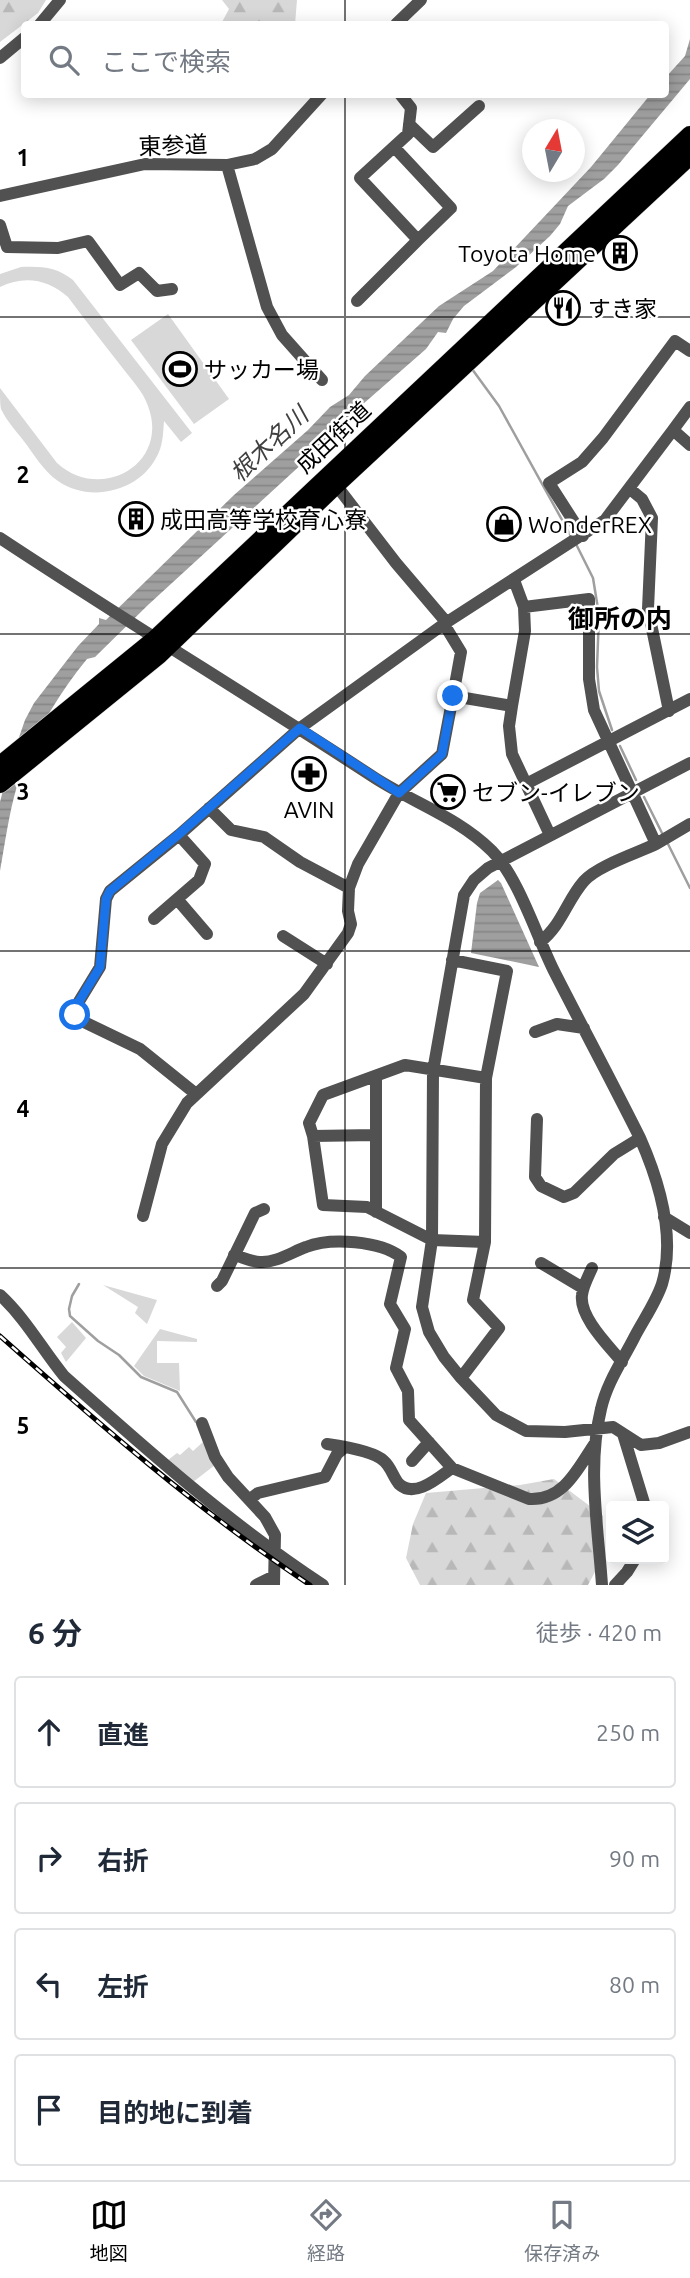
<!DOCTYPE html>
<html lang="ja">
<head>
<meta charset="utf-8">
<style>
	body { margin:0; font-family:Ubuntu,"Noto Sans JP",sans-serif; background:#f2f2f3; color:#1f2937 }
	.controls { position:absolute; right:21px; bottom:21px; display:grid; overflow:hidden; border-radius:7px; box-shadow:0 4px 18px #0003 }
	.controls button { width:63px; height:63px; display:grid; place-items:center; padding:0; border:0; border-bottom:2px solid #e0e1e3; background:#fff; color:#1f2937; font:35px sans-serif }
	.compass { position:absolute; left:522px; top:119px; width:63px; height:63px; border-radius:50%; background:#fff; box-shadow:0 4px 18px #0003; rotate:10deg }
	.stop { position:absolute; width:21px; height:21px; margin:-16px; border:5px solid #1a73e8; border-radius:50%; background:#fff }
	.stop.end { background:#1a73e8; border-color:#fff; box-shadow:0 2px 7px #0008 }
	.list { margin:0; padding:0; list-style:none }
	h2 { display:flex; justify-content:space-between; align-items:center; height:91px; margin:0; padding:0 28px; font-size:30px }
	h2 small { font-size:23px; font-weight:400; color:#747a83 }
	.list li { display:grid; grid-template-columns:46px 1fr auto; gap:21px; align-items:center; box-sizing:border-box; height:112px; margin:0 14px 14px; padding:0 14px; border:2px solid #e0e1e3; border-radius:7px }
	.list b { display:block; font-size:26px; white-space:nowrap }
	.list em { font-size:23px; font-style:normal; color:#747a83 }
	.icon { flex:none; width:38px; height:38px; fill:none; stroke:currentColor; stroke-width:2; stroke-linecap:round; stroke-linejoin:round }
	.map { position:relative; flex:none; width:690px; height:1585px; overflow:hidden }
	.search { position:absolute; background:#fff; box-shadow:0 4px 18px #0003; left:21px; right:21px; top:21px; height:77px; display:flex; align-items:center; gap:18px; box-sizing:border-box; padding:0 24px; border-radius:7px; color:#747a83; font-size:26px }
	.sheet { height:595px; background:#fff }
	nav { display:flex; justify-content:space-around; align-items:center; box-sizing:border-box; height:98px; border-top:2px solid #e0e1e3; background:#fff; font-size:19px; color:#747a83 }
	nav a { display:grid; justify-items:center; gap:4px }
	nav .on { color:#000 }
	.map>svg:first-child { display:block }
	.green { fill:#d8d8d8 }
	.forest { fill:url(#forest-firs) }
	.water { fill:url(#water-rules) }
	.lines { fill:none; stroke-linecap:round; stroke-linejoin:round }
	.stream { stroke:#9f9f9f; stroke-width:2.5 }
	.highway-casing { stroke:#dbdbdb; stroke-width:19 }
	.minor { stroke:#515151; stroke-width:12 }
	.highway { stroke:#000; stroke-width:18 }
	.rail-casing { stroke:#000; stroke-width:5 }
	.rail { stroke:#fff; stroke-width:2.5; stroke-dasharray:8; stroke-linecap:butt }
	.route { stroke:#1a73e8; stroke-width:9 }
	.grid { fill:none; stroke:#000; stroke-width:2; stroke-opacity:0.55 }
	.labels { text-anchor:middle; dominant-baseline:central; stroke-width:5; stroke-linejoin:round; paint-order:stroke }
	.street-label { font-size:23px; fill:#000; stroke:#fff }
	.poi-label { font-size:23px; fill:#000; stroke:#fff; text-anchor:start }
	.water-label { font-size:24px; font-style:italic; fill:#404040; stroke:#fff }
	.quarter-label { font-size:26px; font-weight:bold; fill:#000; stroke:#fff }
	.grid-label { font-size:23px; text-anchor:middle; font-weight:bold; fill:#000; stroke:#fff; stroke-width:5; stroke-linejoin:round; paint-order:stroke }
</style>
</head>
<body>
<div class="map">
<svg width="690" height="1585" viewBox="0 0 690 1585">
	<defs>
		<pattern id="forest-firs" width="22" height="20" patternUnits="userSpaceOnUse" patternTransform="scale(1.75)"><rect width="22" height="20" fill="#d8d8d8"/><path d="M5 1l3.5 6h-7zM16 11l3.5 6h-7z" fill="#b8b8b8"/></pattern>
		<pattern id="water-rules" width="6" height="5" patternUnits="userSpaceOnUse" patternTransform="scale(1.75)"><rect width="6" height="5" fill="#9f9f9f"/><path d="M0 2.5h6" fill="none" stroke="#878787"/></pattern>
	</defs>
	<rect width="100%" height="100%" fill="#fff"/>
	<path class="green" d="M21,267c20,-1 36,0 52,13l119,153 -11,9 -17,-21c-1,13 -1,25 -8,37 -18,34 -67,45 -98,23 -15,-10 -24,-27 -35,-41 -7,-9 -17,-20 -22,-31 -1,-5 -1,-15 -1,-21l57,75c44,40 113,1 91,-57 -5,-15 -18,-28 -27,-40 -18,-23 -36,-46 -53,-69 -20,-18 -44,-22 -68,-10v-13z
		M168,314l61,85 -35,25 -63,-84z
		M103,1285l54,15 -10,24 -12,-11 3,-6z
		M72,1322l14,16 -20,24 -5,-9 5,-6 -9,-10z
		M160,1329l37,10v3l-40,-1v22h22l1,28 -36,-15 -10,-10z
		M203,1442l12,23 -22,17 -25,-22 9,-7 3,2 9,-8 4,4z"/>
	<path class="forest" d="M0,0h46l-8,13 -38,29z
		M222,0h75l-2,24h-74l8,-15z
		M554,1479l49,37 -7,54 -8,15h-168l-14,-27 7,-34 13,-31 94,-8z"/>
	<path class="water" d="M690,39v40l-72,86 -14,14 -36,27 -8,18 -10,12 -34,31 -52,39 -11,13 -7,14 -8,-1 -12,17 -79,69 -19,22 -180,165 -53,52 -8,2c-31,38 -56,81 -70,127 -8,27 -12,57 -17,85v-69l10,-39 15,-43 9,-17 44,-57 21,-22v-6l7,2 128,-125 74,-65 22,-23 19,-12 16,-19 74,-70 54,-35 98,-104 59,-72 16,-1v-17l19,-21z
		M498,880l3,3 38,84 -68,-14 6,-50 3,-10z"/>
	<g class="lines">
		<path class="stream" d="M472,369l27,37 73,132
			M576,544l17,34 6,37 -2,52 2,24 13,39
			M620,746l16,34
			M644,797l19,38
			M668,844l22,44
			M79,1284l-7,12 -3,13 1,7 28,25 21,14 22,22 36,15 19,30"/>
		<g class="highway-casing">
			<path id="highway" d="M0,765l155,-126 535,-504
				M0,784l159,-129 177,-170 354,-329"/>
		</g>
		<path class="minor" d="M40,24l20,-24
			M396,24l25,-24
			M0,58l24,-20
			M409,124l24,23 46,-41
			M394,147l57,61 -33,32
			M227,165l40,142 15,28 40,45
			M0,196l145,-32 82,1 28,-6 17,-10 50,-55
			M0,225l7,22 51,1 30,-7 32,44 19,-12 18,18 15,-2
			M357,301l61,-61 -58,-62 48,-44 3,-26 -11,-14
			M690,407l-17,23 17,15
			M336,485l60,78 51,60
			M630,489l12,10 10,19 -4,91 21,102
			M583,536l-34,-53 33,-21 21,-24 72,-97 15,10
			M0,538c124,82 251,159 375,240 39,25 84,40 117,73 27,27 45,87 63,122 28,55 57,109 85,165 19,43 36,98 22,146 -6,18 -18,35 -27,52 -12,24 -28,46 -34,73 -14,57 -3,118 1,176
			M524,607l65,-8v80l5,31 62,134c-19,9 -59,22 -72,37 -17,19 -22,44 -44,61
			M512,706l13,-75 -1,-24 -10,-27
			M690,763l-202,105 -14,12 -10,15 -31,176 -1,169 -10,67 7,25 15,25 17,21 35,37 30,16 39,1 48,-5 28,18 18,-2 31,-11
			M526,784l164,-85
			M209,808l22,22 33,7 36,25 49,26
			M550,835l-38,-81 -3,-28 3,-20 -59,-10 8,-44 -17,-28 161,-104 68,-90
			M656,844l34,-20
			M177,899l30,35
			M154,919l45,-39 6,-16 -26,-29
			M283,936l44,28
			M452,960l55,11 -21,107 -1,164 -12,58 26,28 -38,50
			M535,1032l22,-8 27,4
			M376,1076v136
			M196,1094l-56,-45 -60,-29 -5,-5v-7l25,-41 6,-68 4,-8 69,-56 121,-107 144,-104
			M537,1119l-2,58 6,9 23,11 10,-4 40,-39 26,-16
			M313,1136l62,-1
			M143,1216l19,-72 25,-41 117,-109 44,-61 3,-9 -3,-13 1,-23 9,-24 41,-71 43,-39 11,-58
			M664,1217l26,16
			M485,1242l-53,-2 -65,-33 -44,-2 -10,-69 -4,-13 14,-28 82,-30 81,13
			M234,1255c8,2 18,7 26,7 16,1 32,-10 46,-15 25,-10 74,-6 95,10l-11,47 15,25 -9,39 12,23 1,29 43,48 77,31c35,2 49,-31 66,-56
			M541,1263l42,25
			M592,1268c-4,9 -9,18 -10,27 -3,22 27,51 40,67
			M217,1286l5,-5 33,-68 9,-4
			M0,1295c26,24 42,54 64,81 83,74 166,148 259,209
			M202,1423l13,34 13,20 37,40 10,18 -1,50
			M623,1434l22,72
			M327,1444c14,2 47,7 57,17 7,6 9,16 15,23 16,15 40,-7 53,-16
			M412,1461l17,-19
			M250,1499l8,-6 67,-16 12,-23 8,-7
			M256,1585l18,-9
			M615,1585l12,-13 8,-13"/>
		<use href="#highway" class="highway"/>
		<g class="rail-casing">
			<path id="rail" d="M0,1336c99,88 199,175 310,249"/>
		</g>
		<use href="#rail" class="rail"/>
	</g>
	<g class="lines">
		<path class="route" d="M75,1015v-7l25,-41 6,-68 4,-8 68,-56 115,-101 7,-6 99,65 43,-39 11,-58"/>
	</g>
	<path class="grid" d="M345,0v24M345,94v1491M0,317h690M0,634h690M0,951h690M0,1268h690"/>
	<defs>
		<g id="building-ring" transform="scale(1.75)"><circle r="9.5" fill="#fff" stroke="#000" stroke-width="1.5"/><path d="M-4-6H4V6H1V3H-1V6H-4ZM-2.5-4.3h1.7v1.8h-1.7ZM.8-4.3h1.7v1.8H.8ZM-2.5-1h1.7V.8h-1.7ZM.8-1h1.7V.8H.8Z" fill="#000"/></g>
		<g id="restaurant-ring" transform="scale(1.75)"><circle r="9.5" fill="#fff" stroke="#000" stroke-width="1.5"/><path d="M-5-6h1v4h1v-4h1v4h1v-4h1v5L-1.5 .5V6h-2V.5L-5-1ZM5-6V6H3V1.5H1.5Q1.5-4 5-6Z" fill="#000"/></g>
		<g id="stadium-ring" transform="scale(1.75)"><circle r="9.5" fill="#fff" stroke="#000" stroke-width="1.5"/><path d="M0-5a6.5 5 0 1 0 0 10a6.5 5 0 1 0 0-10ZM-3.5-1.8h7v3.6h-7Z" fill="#000"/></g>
		<g id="shop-ring" transform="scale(1.75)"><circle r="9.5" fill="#fff" stroke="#000" stroke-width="1.5"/><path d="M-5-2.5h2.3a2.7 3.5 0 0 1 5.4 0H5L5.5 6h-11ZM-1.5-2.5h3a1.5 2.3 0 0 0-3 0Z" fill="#000"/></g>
		<g id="pharmacy-ring" transform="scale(1.75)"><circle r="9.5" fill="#fff" stroke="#000" stroke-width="1.5"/><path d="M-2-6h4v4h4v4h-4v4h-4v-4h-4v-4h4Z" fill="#000"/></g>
		<g id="supermarket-ring" transform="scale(1.75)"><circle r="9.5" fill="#fff" stroke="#000" stroke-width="1.5"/><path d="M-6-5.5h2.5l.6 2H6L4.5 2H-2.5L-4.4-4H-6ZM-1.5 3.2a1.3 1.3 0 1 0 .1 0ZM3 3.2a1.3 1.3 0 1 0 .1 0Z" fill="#000"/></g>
	</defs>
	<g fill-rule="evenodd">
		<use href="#building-ring" x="620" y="253"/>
		<use href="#restaurant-ring" x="563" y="308"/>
		<use href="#stadium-ring" x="180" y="369"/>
		<use href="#building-ring" x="136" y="519"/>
		<use href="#shop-ring" x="504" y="524"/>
		<use href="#pharmacy-ring" x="309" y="774"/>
		<use href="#supermarket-ring" x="448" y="792"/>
	</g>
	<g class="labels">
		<g class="street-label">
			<text transform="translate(173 145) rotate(-2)">東参道</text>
			<text transform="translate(333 437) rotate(-43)">成田街道</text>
		</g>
		<g class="poi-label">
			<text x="596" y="253" text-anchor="end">Toyota Home</text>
			<text x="588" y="308">すき家</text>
			<text x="204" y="369">サッカー場</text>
			<text x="160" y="519">成田高等学校育心寮</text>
			<text x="528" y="524">WonderREX</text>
			<text x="472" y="792">セブン-イレブン</text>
			<text x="309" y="809" text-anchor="middle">AVIN</text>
		</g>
		<g class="water-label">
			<text transform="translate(269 444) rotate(-43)">根木名川</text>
		</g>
		<g class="quarter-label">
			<text x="620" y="618">御所の内</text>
		</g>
	</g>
	<g class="grid-label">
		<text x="23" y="166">1</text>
		<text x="23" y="483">2</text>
		<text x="23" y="800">3</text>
		<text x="23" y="1117">4</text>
		<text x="23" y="1434">5</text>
	</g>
</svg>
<div class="controls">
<button><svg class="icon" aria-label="layers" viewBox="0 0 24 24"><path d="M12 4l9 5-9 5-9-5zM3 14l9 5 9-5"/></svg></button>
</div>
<svg class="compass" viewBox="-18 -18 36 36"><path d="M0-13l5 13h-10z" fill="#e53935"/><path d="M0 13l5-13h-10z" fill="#747a83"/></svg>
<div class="stop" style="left:75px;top:1015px"></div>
<div class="stop end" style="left:453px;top:696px"></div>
<div class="search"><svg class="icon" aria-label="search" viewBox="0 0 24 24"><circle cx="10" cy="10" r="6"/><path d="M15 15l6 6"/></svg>ここで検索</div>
</div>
<section class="sheet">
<h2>6 分<small>徒歩 · 420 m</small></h2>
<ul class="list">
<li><svg class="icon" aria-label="ahead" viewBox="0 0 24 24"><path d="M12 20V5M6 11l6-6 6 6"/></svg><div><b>直進</b></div><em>250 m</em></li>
<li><svg class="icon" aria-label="right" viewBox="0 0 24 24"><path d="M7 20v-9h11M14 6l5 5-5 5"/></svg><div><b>右折</b></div><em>90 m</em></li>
<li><svg class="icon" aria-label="left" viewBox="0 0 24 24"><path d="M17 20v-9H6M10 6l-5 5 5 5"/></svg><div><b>左折</b></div><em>80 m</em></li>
<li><svg class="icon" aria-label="arrive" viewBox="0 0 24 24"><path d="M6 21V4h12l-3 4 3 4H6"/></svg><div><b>目的地に到着</b></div></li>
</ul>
</section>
<nav>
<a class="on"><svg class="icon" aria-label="map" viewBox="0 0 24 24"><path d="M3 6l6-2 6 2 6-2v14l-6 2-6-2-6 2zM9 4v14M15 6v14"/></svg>地図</a>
<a><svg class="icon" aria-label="directions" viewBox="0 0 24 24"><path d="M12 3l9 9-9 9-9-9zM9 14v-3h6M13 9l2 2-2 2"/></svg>経路</a>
<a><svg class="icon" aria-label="saved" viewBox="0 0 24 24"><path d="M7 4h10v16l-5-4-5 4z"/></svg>保存済み</a>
</nav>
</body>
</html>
